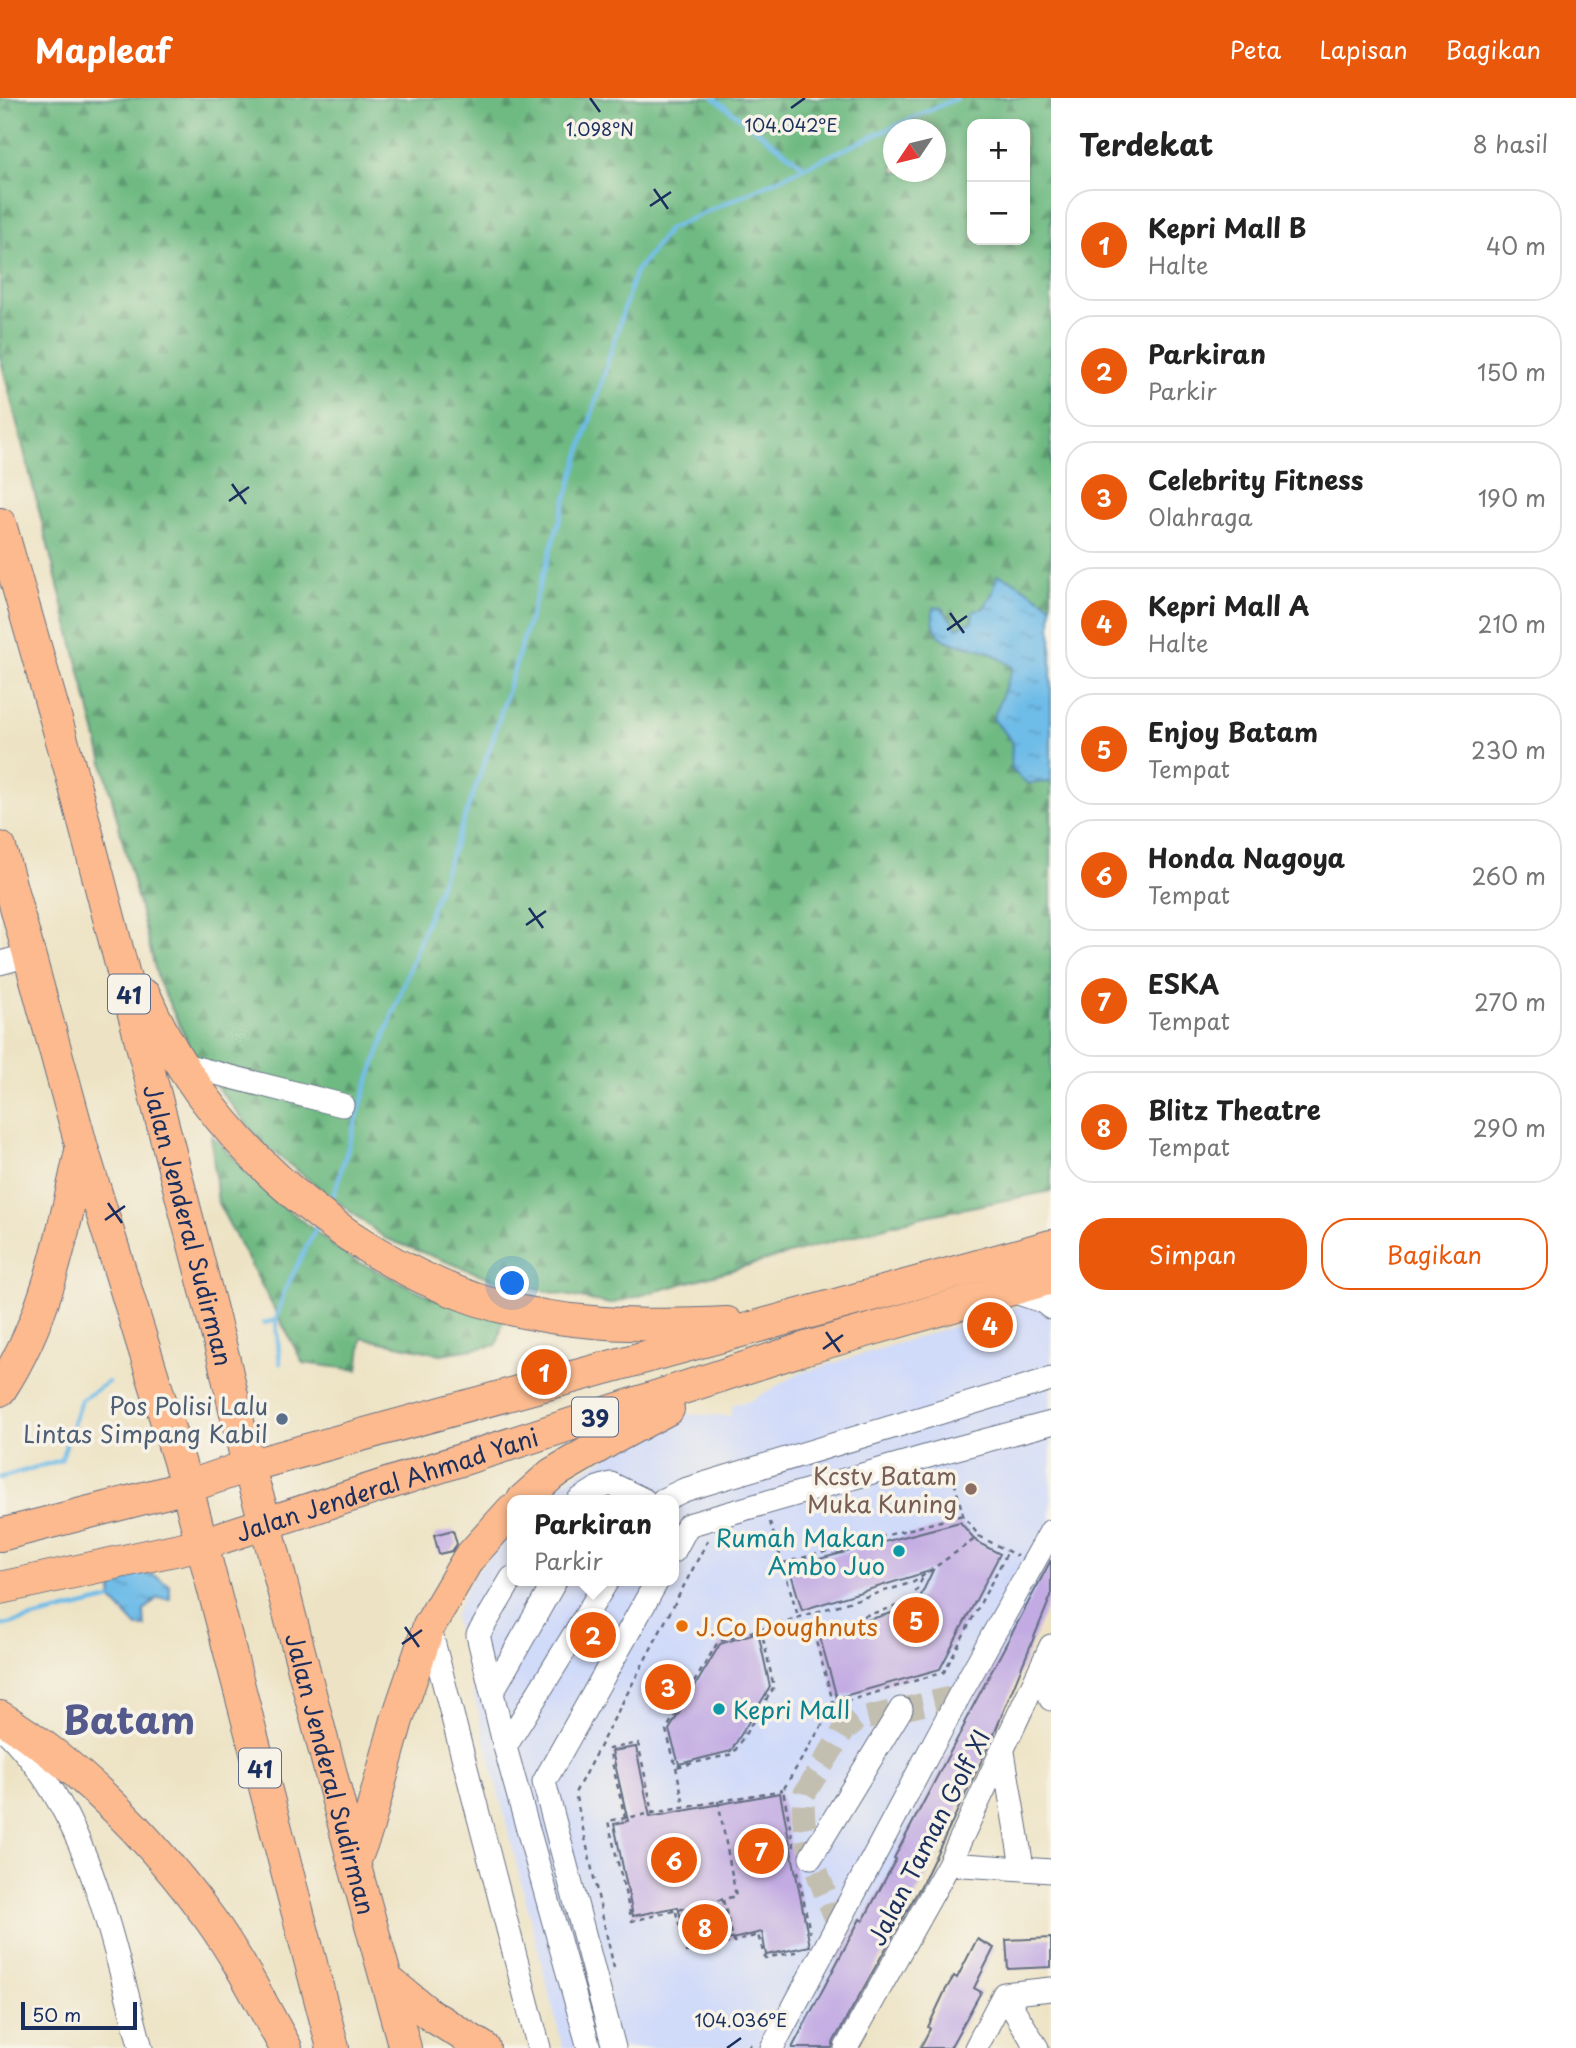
<!DOCTYPE html>
<html lang="id">
<head>
<meta charset="utf-8">
<style>
	body { margin:0; font-family:"Playpen Sans",sans-serif; background:#f2f2f2; color:#222 }
	.controls { position:absolute; right:21px; top:21px; display:grid; overflow:hidden; border-radius:14px; box-shadow:0 4px 10px #0003 }
	.controls button { width:63px; height:63px; display:grid; place-items:center; padding:0; border:0; border-bottom:2px solid #e0e0e0; background:#fff; color:#222; font:35px sans-serif }
	.compass { position:absolute; left:883px; top:21px; width:63px; height:63px; border-radius:50%; background:#fff; box-shadow:0 4px 10px #0003; rotate:235deg }
	.scale { position:absolute; left:21px; bottom:18px; width:116px; box-sizing:border-box; padding-left:7px; border:4px solid #1b2f5e; border-top:0; font-size:19px; line-height:24px; white-space:nowrap; color:#1b2f5e; -webkit-text-stroke:5px #f7f3e8; paint-order:stroke }
	.you { position:absolute; left:513px; top:1186px; width:24px; height:24px; margin:-18px; border:5px solid #fff; border-radius:50%; background:#1a73e8; box-shadow:0 0 0 10px #1a73e833 }
	.badge { display:grid; place-items:center; width:46px; height:46px; border-radius:50%; background:#ea580c; color:#fff; font-size:23px; font-weight:700 }
	.pin { position:absolute; translate:-50% -50%; border:4px solid #fff; box-shadow:0 2px 7px #0006 }
	.popup { position:absolute; left:507px; top:1397px; width:172px; height:91px; box-sizing:border-box; display:grid; place-content:center; border-radius:14px; background:#fff; filter:drop-shadow(0 2px 5px #0005); font-size:23px; white-space:nowrap; color:#767676 }
	.popup b { font-size:26px; color:#222 }
	.popup::after { content:''; position:absolute; left:50%; top:100%; margin-left:-14px; border:14px solid transparent; border-top-color:#fff }
	.list { margin:0; padding:0; list-style:none }
	h2 { display:flex; justify-content:space-between; align-items:center; height:91px; margin:0; padding:0 28px; font-size:30px }
	h2 small { font-size:23px; font-weight:400; color:#767676 }
	.list li { display:grid; grid-template-columns:46px 1fr auto; gap:21px; align-items:center; box-sizing:border-box; height:112px; margin:0 14px 14px; padding:0 14px; border:2px solid #e0e0e0; border-radius:28px }
	.list b { display:block; font-size:26px; white-space:nowrap }
	.list p { margin:0; font-size:23px; white-space:nowrap; color:#767676 }
	.list em { font-size:23px; font-style:normal; color:#767676 }
	.actions { display:flex; gap:14px; padding:21px 28px }
	.actions a { flex:1; padding:16px 0; border:2px solid #ea580c; border-radius:28px; text-align:center; font-size:24px; color:#ea580c }
	.actions .main { background:#ea580c; color:#fff }
	.map { position:relative; flex:none; width:1051px; height:1950px; overflow:hidden }
	header { display:flex; align-items:center; gap:42px; box-sizing:border-box; height:98px; padding:0 35px; background:#ea580c; color:#fff }
	header strong { font-size:33px }
	nav { display:flex; gap:38px; margin-inline-start:auto; font-size:24px }
	main { display:flex }
	aside { flex:1; background:#fff }
	.map>svg:first-child { display:block }
	.built { fill:#d0daf9 }
	.forest { fill:url(#forest-firs); stroke:#447470; stroke-width:2; fill-rule:evenodd }
	.water { fill:url(#water-ripples); stroke:#4476a3; stroke-width:2 }
	.lines { fill:none; stroke-linecap:round; stroke-linejoin:round }
	.stream { stroke:#6ebce8; stroke-width:4.5 }
	.building { fill:#c2abe3 }
	.minor-tunnel { stroke:#c3bfb0; stroke-width:23; stroke-dasharray:23 11; stroke-linecap:butt }
	.minor-casing { stroke:#646e82; stroke-width:25 }
	.highway-casing { stroke:#646e82; stroke-width:34 }
	.path { stroke:#646e82; stroke-width:2.5; stroke-dasharray:5 5; stroke-linecap:butt }
	.minor { stroke:#fff; stroke-width:23 }
	.highway { stroke:#fcba8e; stroke-width:32 }
	.ticks { fill:none; stroke:#1b2f5e; stroke-width:2.5 }
	.service-dot { fill:#5c6f8a; stroke:#f7f3e8; stroke-width:2.5 }
	.education-dot { fill:#8d6e63; stroke:#f7f3e8; stroke-width:2.5 }
	.culture-dot { fill:#0f9aa8; stroke:#f7f3e8; stroke-width:2.5 }
	.food-dot { fill:#e8710a; stroke:#f7f3e8; stroke-width:2.5 }
	.labels { text-anchor:middle; dominant-baseline:central; stroke-width:7; stroke-linejoin:round; paint-order:stroke }
	.shield { fill:#f7f3e8; stroke:#5d6a87; stroke-width:2 }
	.shield-label { font-size:23px; font-weight:bold; fill:#1b2f5e }
	.street-label { font-size:24px; fill:#1b2f5e; stroke:#f7f3e8 }
	.service-label { font-size:24px; fill:#4e5e75; stroke:#f7f3e8; text-anchor:end }
	.education-label { font-size:24px; fill:#785e54; stroke:#f7f3e8; text-anchor:end }
	.culture-label { font-size:24px; fill:#0d838f; stroke:#f7f3e8; text-anchor:end }
	.food-label { font-size:24px; fill:#c56008; stroke:#f7f3e8; text-anchor:start }
	.town-label { font-size:38px; font-weight:bold; fill:#555a8d; stroke:#f7f3e8 }
	.ticks-label { font-size:18px; text-anchor:middle; fill:#1b2f5e; stroke:#f7f3e8; stroke-width:7; stroke-linejoin:round; paint-order:stroke }
</style>
</head>
<body>
<header>
<strong>Mapleaf</strong>
<nav><a>Peta</a><a>Lapisan</a><a>Bagikan</a></nav>
</header>
<main>
<div class="map">
<svg width="1051" height="1950" viewBox="0 0 1051 1950">
	<defs>
		<pattern id="forest-firs" width="22" height="20" patternUnits="userSpaceOnUse" patternTransform="scale(1.75)"><rect width="22" height="20" fill="#6eba82"/><path d="M5 1l3.5 6h-7zM16 11l3.5 6h-7z" fill="#5a986e"/></pattern>
		<pattern id="water-ripples" width="26" height="14" patternUnits="userSpaceOnUse" patternTransform="scale(1.75)"><rect width="26" height="14" fill="#6ebce8"/><path d="M2 4q2-2 4 0t4 0M15 11q2-2 4 0t4 0" fill="none" stroke="#5a99bf"/></pattern>
	</defs>
	<rect width="100%" height="100%" fill="#f7f3e8"/>
	<filter id="ink" filterUnits="userSpaceOnUse"><feTurbulence type="fractalNoise" baseFrequency=".0143" numOctaves="2"/><feDisplacementMap in="SourceGraphic" scale="14" xChannelSelector="R" yChannelSelector="G"/><feConvolveMatrix kernelMatrix="1 2 1 2 8 2 1 2 1" color-interpolation-filters="sRGB"/></filter>
	<filter id="wash" filterUnits="userSpaceOnUse"><feTurbulence type="fractalNoise" baseFrequency=".00686" numOctaves="4" result="noise"/><feDisplacementMap in="SourceGraphic" scale="28" xChannelSelector="R" yChannelSelector="G"/><feGaussianBlur stdDeviation="1.57" result="paint"/><feColorMatrix in="noise" values="0 0 0 0 0 0 0 0 0 0 0 0 0 0 0 0 0 1.4 0 .05"/><feComposite in="paint" operator="in"/></filter>
	<g filter="url(#wash)">
		<rect width="100%" height="100%" fill="#ede3c4"/>
		<path class="built" d="M1023,1207l17,3 11,12v268l-168,363 -52,97h-268l-109,-431 17,-38 41,-48v50h162v-81h-133l9,-11 134,-75 47,2 2,-12 17,-3 48,-27z"/>
		<path class="forest" d="M0,0h1051v1093l-130,26 -311,87 -110,-22 -115,-44 -122,-94 -66,-82 -39,-82 -158,-624zM972,26h53v116h-53zM894,32h42v42h-42z
			M211,1037l67,67 70,55 79,38 76,25 -6,25 -56,9 -79,-16 -4,32 -55,-7 -85,-160z"/>
		<path class="water" d="M997,477l15,5 39,25v177l-24,1 -16,-14 1,-28 -19,-22 20,-52c-8,-5 -16,-11 -24,-15 -28,-12 -59,-1 -56,-44l8,-1 16,21 15,-7 1,-10 11,-3 9,-16z
			M137,1471l9,2 24,14v14l-13,-1 -13,13 1,16h-8l-26,-28 3,-21 15,1z"/>
		<g class="lines">
			<path class="stream" d="M714,0l91,69
				M327,1108l8,-15 31,-103 125,-343 144,-472 34,-44 288,-131
				M264,1225l12,-3
				M280,1265l-4,-43 8,-28 33,-66
				M0,1380l61,-18 20,-60 27,-18
				M0,1528l111,-27"/>
		</g>
		<g id="blocks">
			<path class="building" d="M960,1424l17,20 23,12 -60,115 -103,29 -18,-64 97,-28 17,-36 -131,40 -13,-43z
				M453,1432l4,14 -5,7 -13,3 -5,-19z
				M1051,1462v36l-59,143 -69,143 -89,159 -2,7h-40l68,-129 3,2 33,-62 -2,-1 71,-134 -1,-1z
				M758,1534l12,55 -39,64 -52,13 -10,-34 51,-86z
				M636,1649l14,70 130,-24 30,153 -44,9 -4,-23 -73,17 -11,-42 -45,9 -19,-92 14,-3 -16,-70z
				M1051,1840v29l-43,2 -2,-29z
				M977,1841l17,9 -20,40 7,4 -31,56h-30l10,-19 -2,-2 17,-36 9,-15 3,2z"/>
		</g>
	</g>
	<g filter="url(#ink)">
		<use href="#blocks" fill-opacity="0" stroke="#646e82" stroke-width="2"/>
		<g class="lines">
			<path class="minor-tunnel" d="M838,1826c-14,-35 -42,-93 -33,-131l39,-63 13,-10 102,-24"/>
			<g class="minor-casing">
				<path id="minor" d="M0,865l29,-8
					M180,966l162,41
					M1009,1192l33,11 9,7
					M579,1402l19,-12 13,-4 33,16
					M663,1402l21,-10 367,-111
					M674,1453l14,-26 258,-74 105,-28
					M512,1480l-34,57 27,112 84,301
					M429,1528l110,422
					M1042,1567l9,34
					M492,1594l63,-111
					M5,1632c85,84 106,208 136,318
					M505,1649l102,-166
					M1003,1654l19,115
					M811,1759l90,-148
					M949,1766l102,7
					M1004,1896l33,54
					M614,1950l-70,-266 113,-201
					M772,1950l187,-352 92,-165
					M846,1950l103,-184 102,-218
					M976,1950l28,-54 47,-5"/>
			</g>
			<g class="highway-casing">
				<g id="highway">
					<path id="s1" d="M0,426l71,248 152,584 25,110 18,58 88,339 51,185"/>
					<path d="M0,750l82,300 105,339 146,561"/>
					<path d="M145,898c58,136 190,255 330,303 80,27 169,28 252,24"/>
					<path d="M0,1292c47,-71 63,-158 81,-239"/>
					<path d="M523,1402l29,-26 56,-33 60,-32"/>
					<path d="M0,1437l187,-48 61,-21 803,-220"/>
					<path id="s2" d="M0,1490l202,-44 601,-195 248,-71"/>
					<path d="M0,1619c83,51 153,124 210,202 29,40 52,86 76,129"/>
					<path d="M354,1765l13,-34 30,-109 32,-94 39,-67 44,-49"/>
					<path d="M387,1882l42,34 55,34"/>
				</g>
			</g>
			<path class="path" d="M952,1375l11,42 16,21 38,20
				M921,1382l31,-8
				M770,1424l28,94
				M783,1465l180,-48
				M761,1531l13,58 -41,67 -57,13 -10,-37 52,-88 196,-60 65,-46
				M834,1607l-21,-74 98,-29 12,-25
				M676,1669l8,38
				M718,1703l18,95 -104,25 -24,-100 175,-31
				M625,1720l-16,-69 29,-6 15,70
				M794,1749l-11,-57 51,-85 110,-33 64,-121
				M798,1773l12,62
				M723,1802l11,42 24,-7 7,23 36,-7
				M676,1814l10,40 48,-10
				M614,1870l-39,-175 133,-253
				M748,1950l5,-7"/>
			<use href="#minor" class="minor"/>
			<use href="#highway" class="highway"/>
		</g>
	</g>
	<path class="ticks" d="M590,0l10,14M791,10l14,-10M654,91l14,20M650,108l21,-14M232,386l14,20M229,403l20,-14M950,515l14,20M947,532l20,-14M529,810l14,20M526,827l20,-14M108,1105l14,20M105,1122l20,-14M826,1234l14,20M823,1251l20,-14M405,1529l14,20M402,1546l20,-14M727,1950l14,-10"/>
	<circle class="service-dot" cx="282" cy="1321" r="7"/>
	<circle class="education-dot" cx="971" cy="1391" r="7"/>
	<g class="culture-dot">
		<circle cx="899" cy="1453" r="7"/>
		<circle cx="719" cy="1611" r="7"/>
	</g>
	<circle class="food-dot" cx="682" cy="1528" r="7"/>
	<g class="labels">
		<g class="shield">
			<rect x="108" y="876.5" width="42" height="39" rx="5"/>
			<rect x="572" y="1299.5" width="46" height="39" rx="5"/>
			<rect x="239" y="1650.5" width="42" height="39" rx="5"/>
		</g>
		<g class="shield-label">
			<text x="129" y="896">41</text>
			<text x="595" y="1319">39</text>
			<text x="260" y="1670">41</text>
		</g>
		<g class="street-label">
			<text stroke="none"><textPath href="#s1" startOffset="726">Jalan Jenderal Sudirman</textPath></text>
			<text stroke="none"><textPath href="#s2" startOffset="401">Jalan Jenderal Ahmad Yani</textPath></text>
			<text stroke="none"><textPath href="#s1" startOffset="1293">Jalan Jenderal Sudirman</textPath></text>
			<text transform="translate(928 1739) rotate(-63)">Jalan Taman Golf XI</text>
		</g>
		<g class="service-label">
			<text x="268" y="1307">Pos Polisi Lalu<tspan x="268" dy="28">Lintas Simpang Kabil</tspan></text>
		</g>
		<g class="education-label">
			<text x="957" y="1377">Kcstv Batam<tspan x="957" dy="28">Muka Kuning</tspan></text>
		</g>
		<g class="culture-label">
			<text x="885" y="1439">Rumah Makan<tspan x="885" dy="28">Ambo Juo</tspan></text>
			<text x="733" y="1611" text-anchor="start">Kepri Mall</text>
		</g>
		<g class="food-label">
			<text x="696" y="1528">J.Co Doughnuts</text>
		</g>
		<g class="town-label">
			<text x="129" y="1620">Batam</text>
		</g>
	</g>
	<g class="ticks-label">
		<text x="791" y="34">104.042°E</text>
		<text x="600" y="38">1.098°N</text>
		<text x="741" y="1929">104.036°E</text>
	</g>
</svg>
<div class="controls">
<button>+</button>
<button>−</button>
</div>
<svg class="compass" viewBox="-18 -18 36 36"><path d="M0-13l5 13h-10z" fill="#e53935"/><path d="M0 13l5-13h-10z" fill="#767676"/></svg>
<div class="scale">50 m</div>
<div class="you"></div>
<div class="pin badge" style="left:544px;top:1274px">1</div>
<div class="pin badge" style="left:593px;top:1537px">2</div>
<div class="popup"><b>Parkiran</b>Parkir</div>
<div class="pin badge" style="left:668px;top:1589px">3</div>
<div class="pin badge" style="left:990px;top:1227px">4</div>
<div class="pin badge" style="left:916px;top:1522px">5</div>
<div class="pin badge" style="left:674px;top:1762px">6</div>
<div class="pin badge" style="left:761px;top:1753px">7</div>
<div class="pin badge" style="left:705px;top:1829px">8</div>
</div>
<aside>
<h2>Terdekat<small>8 hasil</small></h2>
<ul class="list">
<li><span class="badge">1</span><div><b>Kepri Mall B</b><p>Halte</p></div><em>40 m</em></li>
<li><span class="badge">2</span><div><b>Parkiran</b><p>Parkir</p></div><em>150 m</em></li>
<li><span class="badge">3</span><div><b>Celebrity Fitness</b><p>Olahraga</p></div><em>190 m</em></li>
<li><span class="badge">4</span><div><b>Kepri Mall A</b><p>Halte</p></div><em>210 m</em></li>
<li><span class="badge">5</span><div><b>Enjoy Batam</b><p>Tempat</p></div><em>230 m</em></li>
<li><span class="badge">6</span><div><b>Honda Nagoya</b><p>Tempat</p></div><em>260 m</em></li>
<li><span class="badge">7</span><div><b>ESKA</b><p>Tempat</p></div><em>270 m</em></li>
<li><span class="badge">8</span><div><b>Blitz Theatre</b><p>Tempat</p></div><em>290 m</em></li>
</ul>
<div class="actions"><a class="main">Simpan</a><a>Bagikan</a></div>
</aside>
</main>
</body>
</html>
